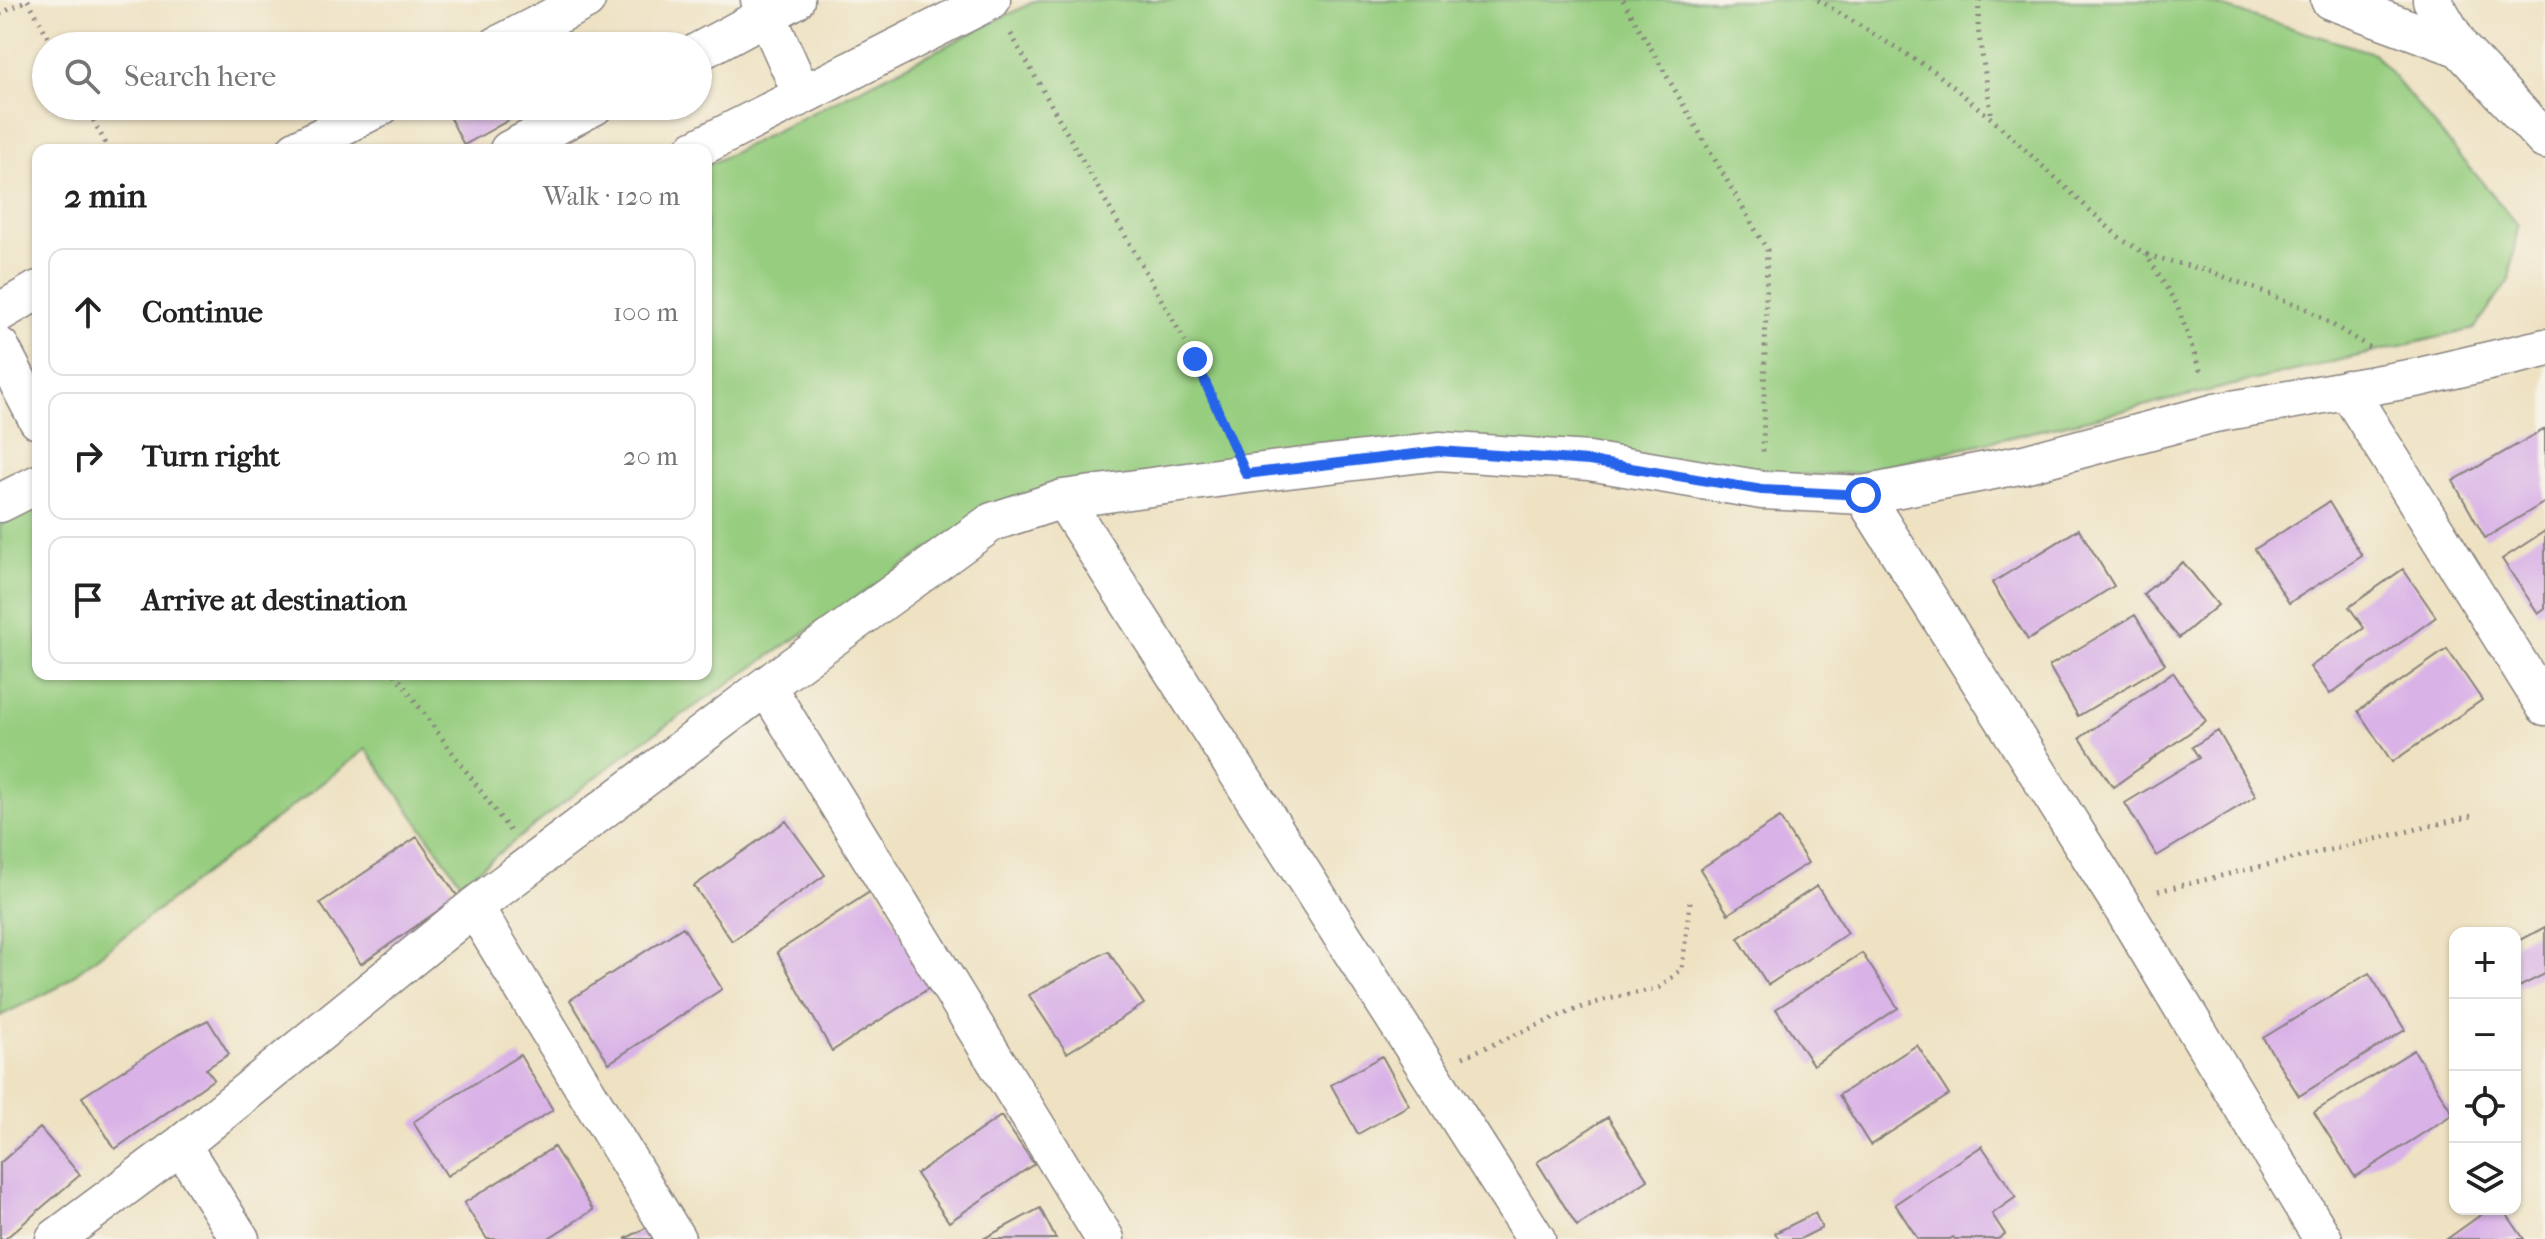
<!DOCTYPE html>
<html lang="en">
<head>
<meta charset="utf-8">
<style>
	body { margin:0; font-family:"IM FELL French Canon",serif; background:#f2f2f2; color:#222 }
	.controls { position:absolute; right:24px; bottom:24px; display:grid; overflow:hidden; border-radius:16px; box-shadow:0 2px 6px #0004 }
	.controls button { width:72px; height:72px; display:grid; place-items:center; padding:0; border:0; border-bottom:2px solid #e0e0e0; background:#fff; color:#222; font:40px sans-serif }
	.stop { position:absolute; width:24px; height:24px; margin:-18px; border:6px solid #2563eb; border-radius:50%; background:#fff }
	.stop.end { background:#2563eb; border-color:#fff; box-shadow:0 2px 8px #0008 }
	.list { margin:0; padding:0; list-style:none }
	h2 { display:flex; justify-content:space-between; align-items:center; height:104px; margin:0; padding:0 32px; font-size:34px }
	h2 small { font-size:26px; font-weight:400; color:#767676 }
	.list li { display:grid; grid-template-columns:52px 1fr auto; gap:24px; align-items:center; box-sizing:border-box; height:128px; margin:0 16px 16px; padding:0 16px; border:2px solid #e0e0e0; border-radius:16px }
	.list b { display:block; font-size:30px; white-space:nowrap }
	.list em { font-size:26px; font-style:normal; color:#767676 }
	.icon { flex:none; width:44px; height:44px; fill:none; stroke:currentColor; stroke-width:2; stroke-linecap:round; stroke-linejoin:round }
	.map { position:relative; flex:none; width:2545px; height:1239px; overflow:hidden }
	.search { position:absolute; background:#fff; box-shadow:0 2px 6px #0004; left:32px; top:32px; width:680px; height:88px; display:flex; align-items:center; gap:20px; box-sizing:border-box; padding:0 28px; border-radius:44px; color:#767676; font-size:30px }
	.panel { position:absolute; background:#fff; box-shadow:0 2px 6px #0004; left:32px; top:144px; width:680px; height:536px; border-radius:16px }
	.map>svg:first-child { display:block }
	.green { fill:#96cd7f; stroke:#5c785d; stroke-width:2 }
	.building { fill:#d9b2e7 }
	.lines { fill:none; stroke-linecap:round; stroke-linejoin:round }
	.minor-casing { stroke:#88827f; stroke-width:41 }
	.path { stroke:#88827f; stroke-width:5; stroke-dasharray:2 6; stroke-linecap:butt }
	.minor { stroke:#fff; stroke-width:38 }
	.route { stroke:#2563eb; stroke-width:10 }
</style>
</head>
<body>
<div class="map">
<svg width="2545" height="1239" viewBox="0 0 2545 1239">
	<rect width="100%" height="100%" fill="#f7f3e8"/>
	<filter id="ink" filterUnits="userSpaceOnUse"><feTurbulence type="fractalNoise" baseFrequency=".0125" numOctaves="2"/><feDisplacementMap in="SourceGraphic" scale="16" xChannelSelector="R" yChannelSelector="G"/><feConvolveMatrix kernelMatrix="1 2 1 2 8 2 1 2 1" color-interpolation-filters="sRGB"/></filter>
	<filter id="wash" filterUnits="userSpaceOnUse"><feTurbulence type="fractalNoise" baseFrequency=".006" numOctaves="4" result="noise"/><feDisplacementMap in="SourceGraphic" scale="32" xChannelSelector="R" yChannelSelector="G"/><feGaussianBlur stdDeviation="1.8" result="paint"/><feColorMatrix in="noise" values="0 0 0 0 0 0 0 0 0 0 0 0 0 0 0 0 0 1.4 0 .05"/><feComposite in="paint" operator="in"/></filter>
	<g filter="url(#wash)">
		<rect width="100%" height="100%" fill="#eee2c3"/>
		<path class="green" d="M1037,0h1161l176,53 144,172 -9,55 -35,49 -618,144 -118,4 -225,-33 -541,76 -335,225 -176,138 -95,-134 -309,239 -57,28v-491l38,-20v169h668v-508z"/>
		<g id="blocks">
			<path class="building" d="M444,106h67l5,10 -52,29z
				M2545,429v73l-60,36 -32,-57z
				M2329,502l33,54 -73,47 -34,-54z
				M2079,529l35,57 -86,54 -36,-57z
				M2545,531v77l-7,5 -36,-54z
				M2183,562l35,43 -39,33 -36,-44z
				M2403,569l33,48 -106,77 -20,-27 54,-39 -15,-21z
				M2135,615l30,49 -87,52 -29,-50z
				M2447,649l35,51 -90,62 -34,-51z
				M2173,672l33,49 -93,66 -33,-49z
				M2218,731l38,65 -99,60 -32,-53 74,-45 -7,-11z
				M1780,818l28,45 -80,51 -28,-45z
				M786,821l39,54 -93,66 -38,-55z
				M417,837l41,60 -97,67 -41,-61z
				M1817,886l31,47 -80,52 -30,-47z
				M876,888l55,99 -99,64 -55,-99z
				M683,927l39,62 -113,74 -39,-63z
				M2545,927v47l-26,13 -4,-8v-36z
				M1108,951l36,53 -77,49 -38,-58z
				M1862,953l36,55 -85,57 -37,-56z
				M2369,973l36,57 -106,66 -36,-58z
				M208,1020l21,34 -23,15 8,10 -99,70 -33,-52 97,-63z
				M1917,1045l32,50 -79,50 -31,-50z
				M2414,1050l39,64 -98,63 -41,-65z
				M520,1055l33,55 -106,66 -34,-54z
				M1382,1056l27,49 -51,29 -27,-49z
				M1001,1116l33,48 -85,58 -33,-48z
				M1608,1117l40,63 -71,46 -40,-64z
				M40,1128l40,47 -75,64h-5v-76z
				M1982,1146l34,51 -24,17 13,20 -7,5h-43l-2,-2 -3,2h-32l-23,-35z
				M554,1147l39,63 -46,29h-60l-23,-36z
				M1040,1208l16,31h-73z
				M2489,1209h14l21,30h-77z
				M1815,1213l7,15 -22,11h-21l-4,-6z
				M649,1226l7,13h-31z"/>
		</g>
	</g>
	<g filter="url(#ink)">
		<use href="#blocks" fill-opacity="0" stroke="#88827f" stroke-width="2"/>
		<g class="lines">
			<g class="minor-casing">
				<path id="minor" d="M760,0l42,94
					M2330,0l130,48
					M2432,0l28,48 85,92
					M497,46l89,-46
					M698,52l97,-52
					M296,150l85,-44
					M509,150l85,-44
					M694,150l297,-150
					M0,312l38,-22
					M0,347l38,73
					M2347,389l198,317
					M1863,495l255,405 205,339
					M1063,499l473,740
					M0,503l38,-19
					M766,686l339,553
					M474,907l202,332
					M181,1145l59,94
					M55,1239l126,-94 293,-238 292,-221 226,-164 71,-23 183,-25 193,-23 150,10 173,29 101,5 161,-31 191,-51 205,-36 125,-29"/>
			</g>
			<path class="path" d="M28,0l25,46
				M1623,0l144,250 -4,202
				M1818,0l116,71 58,48 129,120 25,15 31,51 25,71
				M1979,0l-1,29 14,89
				M0,14l27,-14
				M1011,34l184,325 34,77
				M86,106l23,44
				M2147,255l65,17 93,36 64,39
				M395,674l115,157
				M2158,891l318,-76
				M1463,1057l108,-46 33,-11 55,-12 23,-19 8,-67"/>
			<use href="#minor" class="minor"/>
		</g>
	</g>
	<g class="lines" filter="url(#ink)">
		<path class="route" d="M1195,359l51,115 193,-23 150,10 173,29 101,5"/>
	</g>
</svg>
<div class="controls">
<button>+</button>
<button>−</button>
<button><svg class="icon" aria-label="locate" viewBox="0 0 24 24"><circle cx="12" cy="12" r="6"/><path d="M12 2v4M12 18v4M2 12h4M18 12h4"/></svg></button>
<button><svg class="icon" aria-label="layers" viewBox="0 0 24 24"><path d="M12 4l9 5-9 5-9-5zM3 14l9 5 9-5"/></svg></button>
</div>
<div class="stop" style="left:1863px;top:495px"></div>
<div class="stop end" style="left:1195px;top:359px"></div>
<div class="search"><svg class="icon" aria-label="search" viewBox="0 0 24 24"><circle cx="10" cy="10" r="6"/><path d="M15 15l6 6"/></svg>Search here</div>
<section class="panel">
<h2>2 min<small>Walk · 120 m</small></h2>
<ul class="list">
<li><svg class="icon" aria-label="ahead" viewBox="0 0 24 24"><path d="M12 20V5M6 11l6-6 6 6"/></svg><div><b>Continue</b></div><em>100 m</em></li>
<li><svg class="icon" aria-label="right" viewBox="0 0 24 24"><path d="M7 20v-9h11M14 6l5 5-5 5"/></svg><div><b>Turn right</b></div><em>20 m</em></li>
<li><svg class="icon" aria-label="arrive" viewBox="0 0 24 24"><path d="M6 21V4h12l-3 4 3 4H6"/></svg><div><b>Arrive at destination</b></div></li>
</ul>
</section>
</div>
</body>
</html>
